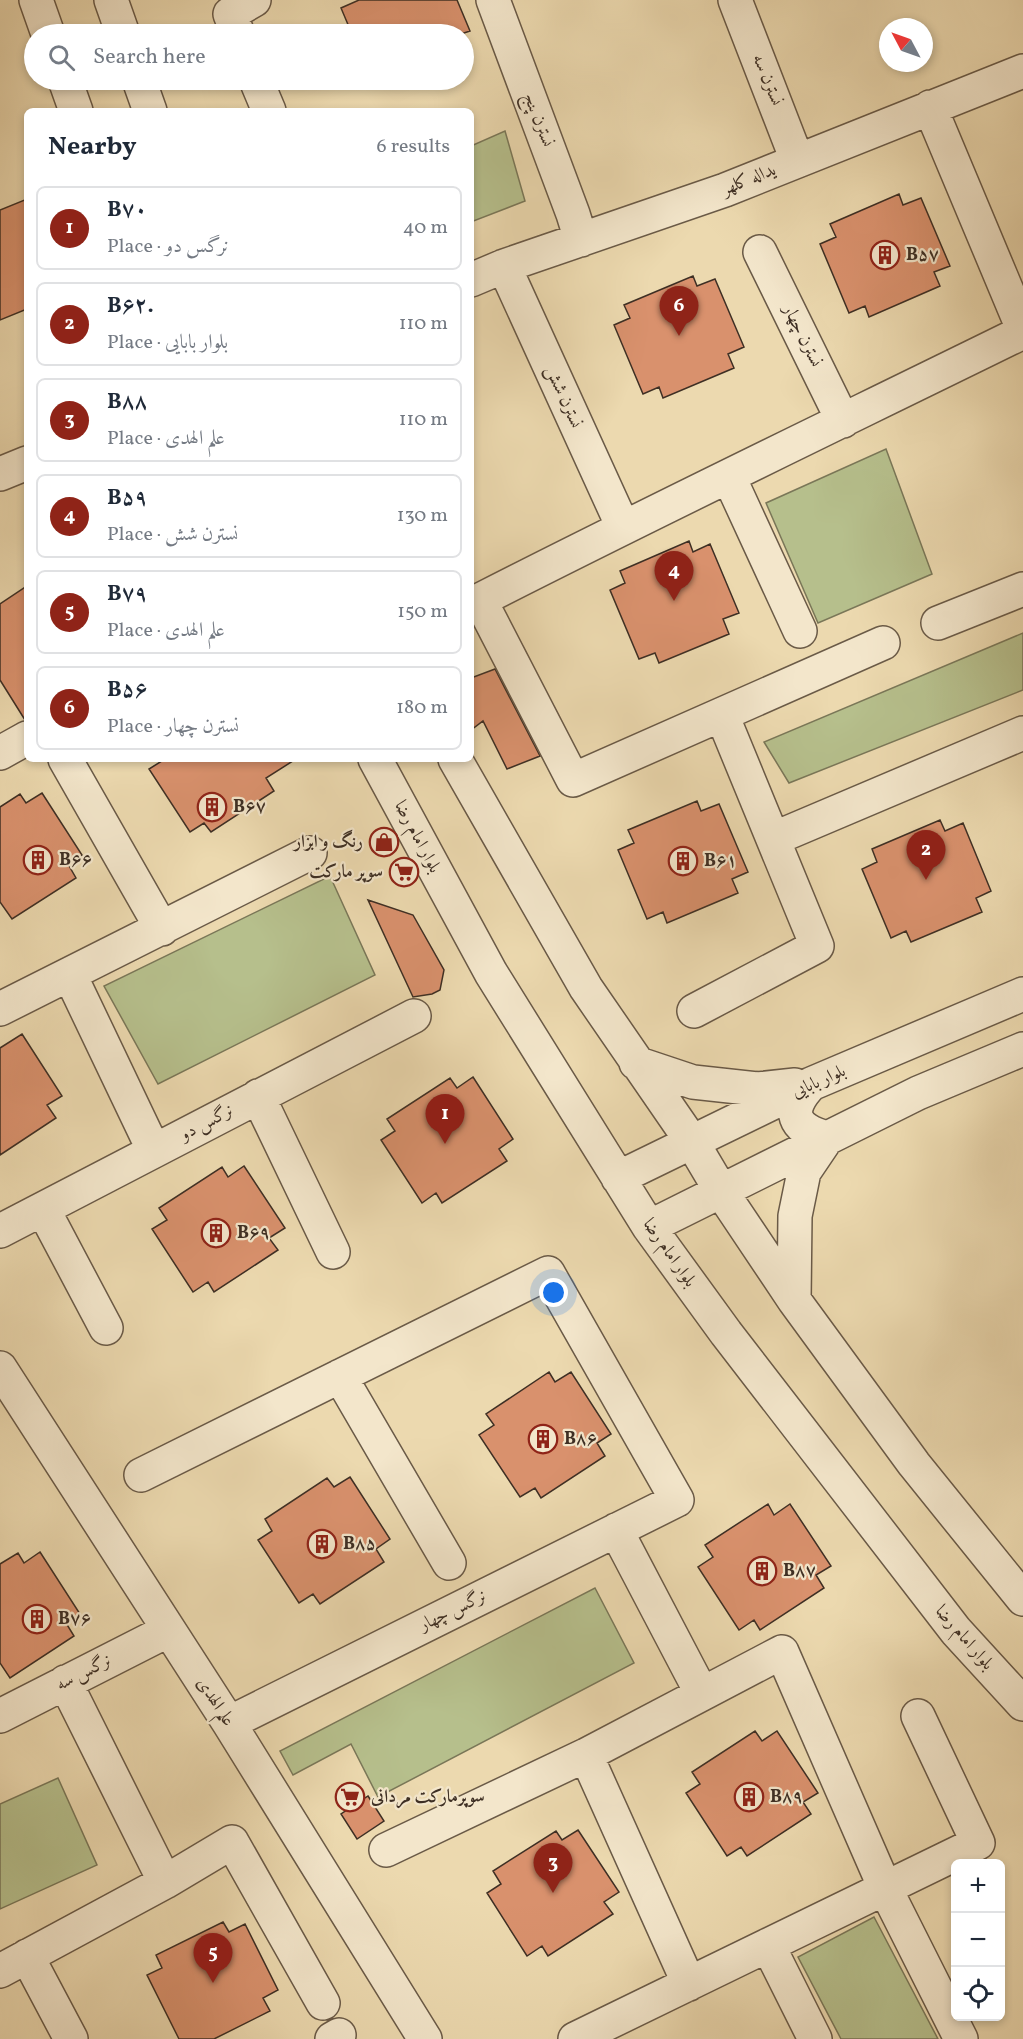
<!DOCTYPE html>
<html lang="en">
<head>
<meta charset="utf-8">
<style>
	body { margin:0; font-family:Vollkorn,Amiri,serif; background:#f6f6f7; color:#1f2937 }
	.controls { position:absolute; right:18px; bottom:18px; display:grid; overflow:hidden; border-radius:9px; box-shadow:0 3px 9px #0003 }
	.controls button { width:54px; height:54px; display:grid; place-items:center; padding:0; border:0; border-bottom:2px solid #e0e1e3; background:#fff; color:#1f2937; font:30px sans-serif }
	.compass { position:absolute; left:879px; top:18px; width:54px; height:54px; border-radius:50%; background:#fff; box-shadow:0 3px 9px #0003; rotate:311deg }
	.you { position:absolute; left:554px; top:1293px; width:21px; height:21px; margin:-15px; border:4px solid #fff; border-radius:50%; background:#1a73e8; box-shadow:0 0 0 9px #1a73e833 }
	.badge { display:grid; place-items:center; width:39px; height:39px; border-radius:50%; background:#8f2418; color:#fff; font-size:20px; font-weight:700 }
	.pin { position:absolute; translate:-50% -50px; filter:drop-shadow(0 2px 3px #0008) }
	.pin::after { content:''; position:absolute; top:32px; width:21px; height:18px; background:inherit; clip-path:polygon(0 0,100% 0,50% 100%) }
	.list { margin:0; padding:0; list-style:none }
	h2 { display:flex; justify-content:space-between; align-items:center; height:78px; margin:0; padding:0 24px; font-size:26px }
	h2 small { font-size:20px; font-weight:400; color:#747a83 }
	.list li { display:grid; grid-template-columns:39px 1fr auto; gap:18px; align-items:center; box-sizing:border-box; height:84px; margin:0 12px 12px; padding:0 12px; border:2px solid #e0e1e3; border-radius:9px }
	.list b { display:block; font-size:22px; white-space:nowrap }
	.list p { margin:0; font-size:20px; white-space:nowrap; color:#747a83 }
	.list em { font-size:20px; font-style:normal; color:#747a83 }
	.icon { flex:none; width:33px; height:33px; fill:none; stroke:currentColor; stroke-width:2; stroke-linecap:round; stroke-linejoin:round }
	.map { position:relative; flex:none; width:1023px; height:2039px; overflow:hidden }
	.search { position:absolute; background:#fff; box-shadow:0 3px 9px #0003; left:24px; top:24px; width:450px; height:66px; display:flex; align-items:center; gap:15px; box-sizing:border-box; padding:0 21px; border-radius:33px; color:#747a83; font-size:22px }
	.panel { position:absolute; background:#fff; box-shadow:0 3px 9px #0003; left:24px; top:108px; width:450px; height:654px; border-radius:9px }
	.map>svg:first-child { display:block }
	.green { fill:#b6bf8c; stroke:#7a7758; stroke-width:1.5 }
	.building { fill:#d9916d; stroke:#3e2f24; stroke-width:1.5 }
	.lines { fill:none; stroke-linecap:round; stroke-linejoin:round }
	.minor-casing { stroke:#6a5a47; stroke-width:36 }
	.minor { stroke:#f3e6cb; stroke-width:33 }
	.labels { text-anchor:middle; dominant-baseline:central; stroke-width:4.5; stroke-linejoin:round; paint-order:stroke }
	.street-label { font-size:18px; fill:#3e2f24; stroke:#f3e6cb }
	.poi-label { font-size:18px; font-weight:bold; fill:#3e2f24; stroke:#f3e6cb; text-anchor:start }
</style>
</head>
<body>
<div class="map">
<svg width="1023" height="2039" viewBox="0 0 1023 2039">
	<rect width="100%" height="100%" fill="#ecd9af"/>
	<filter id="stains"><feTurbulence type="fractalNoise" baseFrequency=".00333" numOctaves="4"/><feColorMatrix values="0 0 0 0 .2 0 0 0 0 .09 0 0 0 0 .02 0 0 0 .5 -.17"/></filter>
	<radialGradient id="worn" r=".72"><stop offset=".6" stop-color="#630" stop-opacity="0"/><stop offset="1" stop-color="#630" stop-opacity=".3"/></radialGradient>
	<path class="green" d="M505,131l20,70 -54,21v-76z
		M886,449l46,125 -114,49 -52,-120z
		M1023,633v57l-234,93 -25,-41z
		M330,876l45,99 -217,109 -54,-98z
		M595,1588l39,75 -256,134 -27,-53 -58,31 -13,-24z
		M58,1778l39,87 -97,44v-105z
		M874,1917l64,122h-97l-43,-82z"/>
	<path class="building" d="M359,0h98l13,31 -9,3h-109l-11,-26z
		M899,194l4,11 18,-7 29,68 -16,6 6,14 -71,31 -4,-11 -16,7 -29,-69 16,-7 -6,-13z
		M27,199v110l-27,11v-110z
		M693,276l4,10 18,-7 29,68 -16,7 6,14 -71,30 -4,-11 -16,7 -29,-69 16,-7 -6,-13z
		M689,541l4,11 17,-8 29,69 -16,6 6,15 -70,29 -4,-10 -16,6 -29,-69 15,-7 -5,-12z
		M27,586v133l-2,1 -25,-40v-76z
		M495,669l45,87 -33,13 -24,-48 -12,9v-52z
		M165,759h131l-30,19 8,13 -63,41 -7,-9 -14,9 -41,-63z
		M42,793l40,62 -14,9 8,14 -64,41 -12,-17v-95l20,-13 6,9z
		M697,801l4,10 18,-7 29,68 -16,7 6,14 -71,30 -4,-11 -16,7 -29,-69 16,-7 -6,-13z
		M940,820l5,11 18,-8 28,68 -15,7 6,14 -71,30 -5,-11 -15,7 -29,-69 15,-7 -5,-13z
		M368,900l45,15 31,55 -4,20 -8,4 -19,3z
		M22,1034l40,62 -15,9 9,13 -56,37v-107z
		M473,1077l40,62 -14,10 8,12 -65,42 -6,-10 -14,10 -41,-63 14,-9 -8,-12 63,-41 7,10z
		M244,1166l41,62 -16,10 9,12 -64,42 -6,-10 -15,10 -41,-63 15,-9 -8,-12 63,-41 6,10z
		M549,1372l6,10 16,-10 40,62 -14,9 8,13 -64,42 -6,-10 -15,9 -41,-62 15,-10 -8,-11z
		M350,1477l40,62 -14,10 8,13 -64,42 -7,-10 -14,9 -41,-63 14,-9 -7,-12 62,-41 7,9z
		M768,1504l6,11 16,-11 41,62 -15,9 8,13 -64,42 -6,-10 -15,10 -41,-63 15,-10 -8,-12z
		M40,1552l40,62 -14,9 8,13 -64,42 -10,-15v-99l18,-11 6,10z
		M755,1731l7,10 15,-10 41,62 -15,9 8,12 -64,42 -6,-9 -14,9 -41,-63 14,-9 -8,-12z
		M368,1796l16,25 -27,18 -16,-25z
		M578,1830l41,62 -15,10 9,12 -65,42 -6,-10 -15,10 -40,-63 14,-9 -8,-13 63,-40 6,9z
		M223,1922l6,10 16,-8 33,66 -15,8 7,13 -56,28h-35l-32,-64 15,-7 -6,-13z"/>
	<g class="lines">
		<g class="minor-casing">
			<path id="minor" d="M36,0l12,34
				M111,0l12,34
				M493,0l80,214 8,26
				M735,0l62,160
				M238,34l-8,-20 24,-14
				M65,80l11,31
				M139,80l11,31
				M256,80l13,31
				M930,107l93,222
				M760,252l83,169
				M504,266l119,261
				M471,280l33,-14 221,-76 298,-119
				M0,474l27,-11
				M729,477l71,154
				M938,623l85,-34
				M883,643l-310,137 -93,-180c180,-92 362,-179 543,-268
				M0,753l27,-15
				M65,759l97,170
				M375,759l116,214 158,254 77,106 230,298 67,73
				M455,759l131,229 106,154 29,49 73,109 120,164 109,135
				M773,839l250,-106
				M70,975l84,176
				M0,1009l310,-156
				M694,1011l123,-65 -95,-231
				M636,1063l57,19 64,7 38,-4
				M258,1096l75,156
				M618,1178l193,-94 212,-90
				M43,1209l63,119
				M649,1227l269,-134 105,-44
				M0,1231l414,-215
				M794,1300l1,-84 9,-44 23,-34c-34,-9 -42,-27 -16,-54
				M0,1368l229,355 196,316
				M340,1376l109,187
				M141,1475l407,-202 129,227 -448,223
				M616,1530l86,164
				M65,1682l100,200
				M0,1716l169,-86
				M586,1755l103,229
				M386,1850l200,-95 196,-103 103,236 76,151
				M768,1945l47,94
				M27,1956l44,83
				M0,1971l165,-89 67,-40 91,161
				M332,2039l7,-4
				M575,2039l403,-196 -60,-127"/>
		</g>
		<use href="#minor" class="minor"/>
	</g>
	<defs>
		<g id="building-ring" transform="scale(1.5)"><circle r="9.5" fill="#f3e6cb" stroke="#8f2418" stroke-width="1.5"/><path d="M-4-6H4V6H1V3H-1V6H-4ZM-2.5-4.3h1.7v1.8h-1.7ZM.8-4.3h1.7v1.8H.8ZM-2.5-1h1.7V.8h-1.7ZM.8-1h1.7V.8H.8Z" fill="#8f2418"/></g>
		<g id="shop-ring" transform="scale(1.5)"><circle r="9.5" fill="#f3e6cb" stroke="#8f2418" stroke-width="1.5"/><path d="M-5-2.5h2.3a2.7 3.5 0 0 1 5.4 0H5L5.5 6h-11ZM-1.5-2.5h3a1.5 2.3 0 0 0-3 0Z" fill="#8f2418"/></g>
		<g id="supermarket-ring" transform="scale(1.5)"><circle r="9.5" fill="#f3e6cb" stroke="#8f2418" stroke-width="1.5"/><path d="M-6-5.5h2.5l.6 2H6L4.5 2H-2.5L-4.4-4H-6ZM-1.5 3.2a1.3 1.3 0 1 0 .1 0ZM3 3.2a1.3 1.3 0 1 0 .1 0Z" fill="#8f2418"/></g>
	</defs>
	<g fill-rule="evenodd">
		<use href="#building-ring" x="885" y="255"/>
		<use href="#building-ring" x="212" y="807"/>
		<use href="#shop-ring" x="384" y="842"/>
		<use href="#building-ring" x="38" y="860"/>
		<use href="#building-ring" x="683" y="861"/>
		<use href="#supermarket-ring" x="404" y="872"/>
		<use href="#building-ring" x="216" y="1233"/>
		<use href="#building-ring" x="543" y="1439"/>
		<use href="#building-ring" x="322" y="1544"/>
		<use href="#building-ring" x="762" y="1571"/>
		<use href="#building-ring" x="37" y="1619"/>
		<use href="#supermarket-ring" x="350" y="1797"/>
		<use href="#building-ring" x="749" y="1797"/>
	</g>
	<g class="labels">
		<g class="street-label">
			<text transform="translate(767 80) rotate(68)">نسترن سه</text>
			<text transform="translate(538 120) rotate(69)">نسترن پنج</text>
			<text transform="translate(749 180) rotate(-22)">یداله کلهر</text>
			<text transform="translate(802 336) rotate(64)">نسترن چهار</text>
			<text transform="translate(563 397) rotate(66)">نسترن شش</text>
			<text transform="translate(417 837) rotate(62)">بلوار امام رضا</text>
			<text transform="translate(819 1082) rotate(-24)">بلوار بابایی</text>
			<text transform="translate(207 1123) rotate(-28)">نرگس دو</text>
			<text transform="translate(669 1253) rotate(55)">بلوار امام رضا</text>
			<text transform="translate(453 1611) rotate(-26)">نرگس چهار</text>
			<text transform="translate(964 1638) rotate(49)">بلوار امام رضا</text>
			<text transform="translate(84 1673) rotate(-27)">نرگس سه</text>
			<text transform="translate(215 1702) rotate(57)">علم الهدی</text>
		</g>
		<g class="poi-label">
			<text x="906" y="255">B۵۷</text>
			<text x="233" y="807">B۶۷</text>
			<text x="363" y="842" text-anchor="end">رنگ و ابزار</text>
			<text x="59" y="860">B۶۶</text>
			<text x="704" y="861">B۶۱</text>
			<text x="383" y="872" text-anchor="end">سوپر مارکت</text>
			<text x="237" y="1233">B۶۹</text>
			<text x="564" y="1439">B۸۶</text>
			<text x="343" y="1544">B۸۵</text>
			<text x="783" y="1571">B۸۷</text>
			<text x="58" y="1619">B۷۶</text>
			<text x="371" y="1797">سوپرمارکت مردانی</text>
			<text x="770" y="1797">B۸۹</text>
		</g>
	</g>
	<rect width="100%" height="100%" filter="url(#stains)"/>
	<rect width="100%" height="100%" fill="url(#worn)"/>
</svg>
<div class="controls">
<button>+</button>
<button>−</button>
<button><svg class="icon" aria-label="locate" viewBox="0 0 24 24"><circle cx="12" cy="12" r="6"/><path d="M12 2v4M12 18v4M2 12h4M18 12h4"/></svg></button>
</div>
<svg class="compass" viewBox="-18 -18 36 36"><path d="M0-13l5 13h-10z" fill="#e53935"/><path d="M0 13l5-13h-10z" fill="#747a83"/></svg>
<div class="you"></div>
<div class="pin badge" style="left:445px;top:1144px">1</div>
<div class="pin badge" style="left:926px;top:880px">2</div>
<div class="pin badge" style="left:553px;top:1893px">3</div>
<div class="pin badge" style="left:674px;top:601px">4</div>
<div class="pin badge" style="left:213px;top:1983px">5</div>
<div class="pin badge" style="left:679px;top:336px">6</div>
<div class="search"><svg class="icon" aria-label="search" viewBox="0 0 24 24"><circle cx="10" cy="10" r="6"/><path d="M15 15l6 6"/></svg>Search here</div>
<section class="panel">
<h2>Nearby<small>6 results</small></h2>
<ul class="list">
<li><span class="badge">1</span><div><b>B۷۰</b><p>Place · نرگس دو</p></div><em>40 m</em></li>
<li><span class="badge">2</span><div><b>B۶۲.</b><p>Place · بلوار بابایی</p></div><em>110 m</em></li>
<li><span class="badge">3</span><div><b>B۸۸</b><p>Place · علم الهدی</p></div><em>110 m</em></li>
<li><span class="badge">4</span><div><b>B۵۹</b><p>Place · نسترن شش</p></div><em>130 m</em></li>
<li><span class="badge">5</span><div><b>B۷۹</b><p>Place · علم الهدی</p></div><em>150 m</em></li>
<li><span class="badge">6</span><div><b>B۵۶</b><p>Place · نسترن چهار</p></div><em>180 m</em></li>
</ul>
</section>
</div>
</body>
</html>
